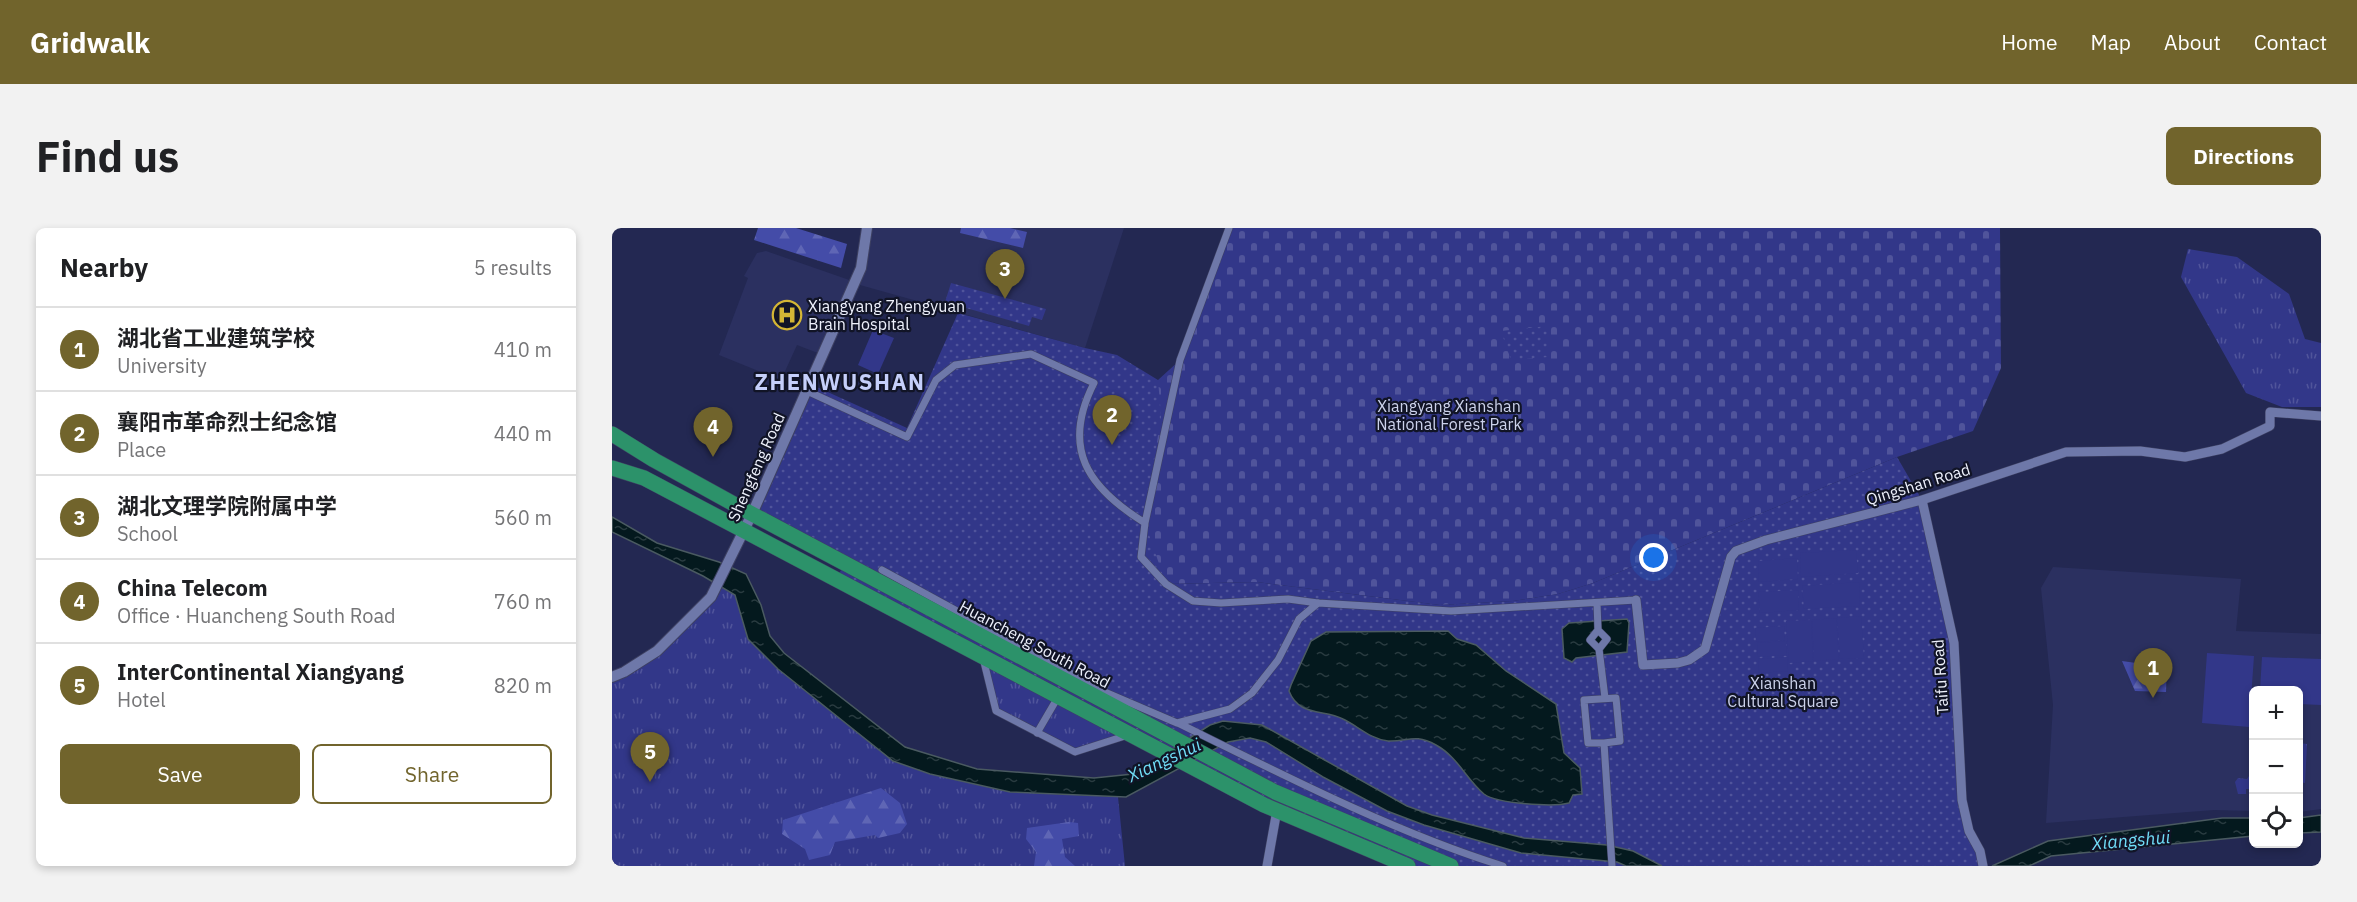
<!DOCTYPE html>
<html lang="en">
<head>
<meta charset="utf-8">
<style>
	body { margin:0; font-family:"IBM Plex Sans","Noto Sans SC",sans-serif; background:#f2f2f2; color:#202124 }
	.controls { position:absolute; right:18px; bottom:18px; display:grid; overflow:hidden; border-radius:9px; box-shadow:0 3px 9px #0003 }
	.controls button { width:54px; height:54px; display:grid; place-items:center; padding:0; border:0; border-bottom:2px solid #e0e0e0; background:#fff; color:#202124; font:30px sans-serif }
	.you { position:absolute; left:1042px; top:330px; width:21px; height:21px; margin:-15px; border:4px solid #fff; border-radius:50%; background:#1a73e8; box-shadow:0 0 0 9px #1a73e833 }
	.badge { display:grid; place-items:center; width:39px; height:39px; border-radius:50%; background:#71642c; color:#fff; font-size:20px; font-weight:700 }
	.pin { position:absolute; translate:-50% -50px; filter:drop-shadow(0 2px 3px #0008) }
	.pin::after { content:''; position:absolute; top:32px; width:21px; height:18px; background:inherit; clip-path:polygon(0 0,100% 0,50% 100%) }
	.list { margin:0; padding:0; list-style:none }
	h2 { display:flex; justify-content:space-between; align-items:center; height:78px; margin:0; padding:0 24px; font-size:26px }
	h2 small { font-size:20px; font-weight:400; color:#757577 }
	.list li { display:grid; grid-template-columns:39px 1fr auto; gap:18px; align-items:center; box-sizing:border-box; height:84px; padding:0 24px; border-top:2px solid #e0e0e0 }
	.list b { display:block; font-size:22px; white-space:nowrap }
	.list p { margin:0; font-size:20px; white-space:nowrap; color:#757577 }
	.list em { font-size:20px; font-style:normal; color:#757577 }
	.actions { display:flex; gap:12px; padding:18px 24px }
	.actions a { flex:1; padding:14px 0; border:2px solid #71642c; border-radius:9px; text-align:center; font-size:21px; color:#71642c }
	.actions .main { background:#71642c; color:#fff }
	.icon { flex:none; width:33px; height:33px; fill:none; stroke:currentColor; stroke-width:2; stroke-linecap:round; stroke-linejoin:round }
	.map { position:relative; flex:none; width:1709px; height:638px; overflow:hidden; border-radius:9px }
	header { display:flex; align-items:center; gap:36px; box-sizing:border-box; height:84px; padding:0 30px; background:#71642c; color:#fff }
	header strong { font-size:28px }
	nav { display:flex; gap:33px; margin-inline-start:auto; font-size:21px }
	.intro { display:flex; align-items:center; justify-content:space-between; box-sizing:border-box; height:144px; padding:0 36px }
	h1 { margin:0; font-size:42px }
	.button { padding:15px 27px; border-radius:9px; background:#71642c; color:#fff; font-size:21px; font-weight:700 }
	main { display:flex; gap:36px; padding:0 36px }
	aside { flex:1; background:#fff; border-radius:9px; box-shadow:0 3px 9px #0003 }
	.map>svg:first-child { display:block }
	.built { fill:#2b3060 }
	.grass { fill:url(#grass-tufts) }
	.forest { fill:url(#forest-firs) }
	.cemetery { fill:url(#cemetery-stones) }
	.park { fill:url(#park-dots) }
	.pitch { fill:#323789 }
	.water { fill:url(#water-ripples); stroke:#4a5a61; stroke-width:1.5 }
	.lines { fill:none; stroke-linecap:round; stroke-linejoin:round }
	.pedestrian-casing { stroke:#3e4162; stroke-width:8 }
	.minor-casing { stroke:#3e4162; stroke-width:10 }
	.tertiary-casing { stroke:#3e4162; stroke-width:12 }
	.trunk-casing { stroke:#3e4162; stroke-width:16 }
	.pedestrian { stroke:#6e78a9; stroke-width:7 }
	.minor { stroke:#6e78a9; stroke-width:9 }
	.tertiary { stroke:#6e78a9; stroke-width:10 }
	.trunk { stroke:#2c926a; stroke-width:15 }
	.labels { text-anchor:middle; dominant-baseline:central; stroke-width:4.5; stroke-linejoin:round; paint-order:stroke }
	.poi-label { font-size:16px; fill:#eef1fc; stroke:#111426; text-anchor:start }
	.park-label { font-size:16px; fill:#ccd2eb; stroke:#111426 }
	.street-label { font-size:16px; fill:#eef1fc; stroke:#111426 }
	.water-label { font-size:18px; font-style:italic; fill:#70ddf7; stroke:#111426 }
	.district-label { font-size:22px; font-weight:bold; letter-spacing:1.5px; fill:#c5cffa; stroke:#111426 }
</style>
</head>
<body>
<header>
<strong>Gridwalk</strong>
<nav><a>Home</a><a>Map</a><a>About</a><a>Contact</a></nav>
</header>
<div class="intro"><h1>Find us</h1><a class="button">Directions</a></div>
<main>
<aside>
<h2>Nearby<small>5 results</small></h2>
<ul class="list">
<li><span class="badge">1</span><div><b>湖北省工业建筑学校</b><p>University</p></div><em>410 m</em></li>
<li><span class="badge">2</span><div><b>襄阳市革命烈士纪念馆</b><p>Place</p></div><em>440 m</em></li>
<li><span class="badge">3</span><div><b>湖北文理学院附属中学</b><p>School</p></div><em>560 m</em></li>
<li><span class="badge">4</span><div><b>China Telecom</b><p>Office · Huancheng South Road</p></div><em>760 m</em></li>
<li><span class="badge">5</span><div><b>InterContinental Xiangyang</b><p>Hotel</p></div><em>820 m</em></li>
</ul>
<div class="actions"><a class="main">Save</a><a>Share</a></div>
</aside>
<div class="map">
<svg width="1709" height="638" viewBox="0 0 1709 638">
	<defs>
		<pattern id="grass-tufts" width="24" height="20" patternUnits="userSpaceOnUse" patternTransform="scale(1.5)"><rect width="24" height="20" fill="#323789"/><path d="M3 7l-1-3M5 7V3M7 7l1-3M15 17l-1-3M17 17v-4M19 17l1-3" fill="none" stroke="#50549b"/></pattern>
		<pattern id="forest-firs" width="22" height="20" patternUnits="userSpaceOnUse" patternTransform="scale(1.5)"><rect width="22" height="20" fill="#444ca8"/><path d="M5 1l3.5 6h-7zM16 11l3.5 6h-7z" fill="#5f66b5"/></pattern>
		<pattern id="cemetery-stones" width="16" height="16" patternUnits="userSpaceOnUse" patternTransform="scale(1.5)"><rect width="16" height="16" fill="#323789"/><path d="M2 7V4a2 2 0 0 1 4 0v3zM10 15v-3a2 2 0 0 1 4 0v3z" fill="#50549b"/></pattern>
		<pattern id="park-dots" width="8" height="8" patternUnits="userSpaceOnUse" patternTransform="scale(1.5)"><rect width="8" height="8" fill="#323789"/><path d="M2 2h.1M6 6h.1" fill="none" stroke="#50549b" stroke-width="1.8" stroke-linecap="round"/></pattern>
		<pattern id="water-ripples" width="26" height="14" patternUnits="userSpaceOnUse" patternTransform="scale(1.5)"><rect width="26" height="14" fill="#04191e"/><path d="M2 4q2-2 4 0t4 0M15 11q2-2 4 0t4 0" fill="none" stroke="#293b40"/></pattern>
	</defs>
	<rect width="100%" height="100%" fill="#232852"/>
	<path class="built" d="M261,0h251l-39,120 -225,-63z
		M154,23l89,31 -32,73 -26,-10 -16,35 -62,-25 29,-77 -4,-2 13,-23z
		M1441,339l188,12 -5,52 85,3v175l-22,3 -1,-121h-44l-1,120 -39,-1 -168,13 7,-118 -12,-117z"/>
	<path class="grass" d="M1576,21l49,8 52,37 16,45 16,4v64h-39l-36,-14 -65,-116z
		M105,355l18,12 13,44 30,30 152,105 80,18 108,5 7,69h-513v-189l45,-26z
		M370,426l151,80 -58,18 -79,-41z
		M1687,515l8,1 -2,39 -6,-1z
		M1641,542v19h-7v5h-8l-3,-12 3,-4 9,1z"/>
	<path class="forest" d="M146,0h38l51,16 -6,24 -87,-28z
		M349,0h49l17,4 -4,16 -63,-15z
		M1530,430l25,2 -1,32 -31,-1 -13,-30 14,2z
		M269,560l19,15 7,21 -7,9 -22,5 -3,-3 -40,7 -5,13 -21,5 -4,-11 -23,-15 1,-14z
		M457,594l9,1 1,13 -17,3 3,18 10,9h-41l2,-14 -10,-13 1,-11z"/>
	<path class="cemetery" d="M617,0h771l1,140 -28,63 -76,26 -304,126 -35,11 -45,7 -73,4 -183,-23 -91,2 -83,-179 75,-25 22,-20z"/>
	<path class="park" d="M339,55l95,26 -4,11 -10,-3 -3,9 -84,-24z
		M346,85l127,35 32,7 41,25 3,35 -16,108 21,61 91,-2 183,23 73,-4 45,-7 35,-11 304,-126 25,43 32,143 8,157 21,66h-575l-52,-21 -519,-267 6,-12 -91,-52 58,-130 97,44z
		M936,98v31l-37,3 -10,-29z"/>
	<path class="pitch" d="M261,102l21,8 -16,36 -20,-9z
		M1244,322l2,23 -57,4 -1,-24z
		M1185,330l1,21 -39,3 -1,-21z
		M1247,354l1,24 -56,3 -2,-23z
		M1186,362l1,20 -39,3 -2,-21z
		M1249,388l3,42 -24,1 -3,-41z
		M1224,390l3,41 -25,2 -2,-41z
		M1199,392l2,41 -24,2 -3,-42z
		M1172,398l1,14 -29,2 -1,-14z
		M1174,413l1,14 -29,2 -1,-14z
		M1595,425l47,3 -5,71 -47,-4z
		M1175,429l1,14 -29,2 -1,-14z
		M1650,429l59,2v46l-22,-1 -1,-13 -38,-1z"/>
	<path class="water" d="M0,289l45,26 62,19 27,12 15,31 9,31 14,17 121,94 72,22 117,9 39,-4 77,-49 13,-4 39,4 145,81 25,9 92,23 83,7 26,6 29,15h-36l-9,-4 -96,-9 -97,-28 -37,-14 -64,-34 -57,-35 -16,-4 -22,4 -102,55 -116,-5 -80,-18 -37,-13 -115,-92 -30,-30 -13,-44 -32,-19 -91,-44z
		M1015,391l2,4 -2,29 -51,6 -4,4 -8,-4 -2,-29 7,-6z
		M714,404l122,-1 9,8 19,6 30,26 50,33 8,49 16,15 2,26 -9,1 -4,8c-15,4 -72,1 -85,-9 -18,-15 -26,-37 -48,-49 -22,-12 -28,-3 -48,-4 -18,-2 -30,-15 -45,-22 -19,-10 -44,-2 -54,-28l2,-6 20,-44z
		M1709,587v17l-22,1v-15z
		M1610,590h31v18l-202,20 -22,10h-37l56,-25z"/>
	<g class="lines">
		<g class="pedestrian-casing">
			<path id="pedestrian" d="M195,163l100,46 29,-57 19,-15 76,-11 63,29c-33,65 -7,104 51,140l-4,34 25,27 27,17 28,2 67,-4 30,4 133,8 185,-11
				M533,295l35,-163 49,-132
				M270,342l225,123 70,30
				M985,375l1,27 9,9 -8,10
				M986,402l-8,10 9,9 6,49
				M371,430l13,53 79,41 53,-17
				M565,495l53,-14 22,-16 26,-33 21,-41 19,-16
				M566,495c103,51 216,109 325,143
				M425,505l21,-36
				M992,515h-16l-4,-43 32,-2 4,43 -16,2 8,123"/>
		</g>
		<g class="minor-casing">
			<path id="minor" d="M1310,272l32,143 8,157 7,31 11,20 3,15
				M1024,372l7,65 35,-2 11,-3 16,-11 26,-92 5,-6 30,-11 156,-40 144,-48 74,-1 45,6 37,-8 48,-23v-14l51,4
				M655,638l10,-56"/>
		</g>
		<g class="tertiary-casing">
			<path id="tertiary" d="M0,449l12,-5 33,-21 54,-54 41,-83 109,-246 6,-40"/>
		</g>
		<g class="trunk-casing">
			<path id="trunk" d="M0,206l42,26 98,54 523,278 176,74
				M0,240l32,10 620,327 144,61"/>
		</g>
		<use href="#pedestrian" class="pedestrian"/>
		<use href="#minor" class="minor"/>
		<use href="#tertiary" class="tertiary"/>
		<use href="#trunk" class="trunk"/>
	</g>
	<defs>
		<g id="hospital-ring" transform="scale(1.5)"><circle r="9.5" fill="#111426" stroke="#d4b635" stroke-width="1.5"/><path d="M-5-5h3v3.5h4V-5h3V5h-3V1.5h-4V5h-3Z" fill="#d4b635"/></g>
	</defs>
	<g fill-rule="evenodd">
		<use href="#hospital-ring" x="175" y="87"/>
	</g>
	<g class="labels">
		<g class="poi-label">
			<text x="196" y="78">Xiangyang Zhengyuan<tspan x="196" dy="18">Brain Hospital</tspan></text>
		</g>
		<g class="park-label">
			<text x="837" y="178">Xiangyang Xianshan<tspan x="837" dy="18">National Forest Park</tspan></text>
			<text x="1171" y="455">Xianshan<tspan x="1171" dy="18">Cultural Square</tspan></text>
		</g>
		<g class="street-label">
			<text transform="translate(144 239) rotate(-66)">Shengfeng Road</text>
			<text transform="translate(1306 256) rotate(-17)">Qingshan Road</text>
			<text transform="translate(423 416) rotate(28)">Huancheng South Road</text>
			<text transform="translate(1328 449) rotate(-94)">Taifu Road</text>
		</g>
		<g class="water-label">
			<text transform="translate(552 532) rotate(-25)">Xiangshui</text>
			<text transform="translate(1519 612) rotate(-5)">Xiangshui</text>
		</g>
		<g class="district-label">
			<text x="228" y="153">ZHENWUSHAN</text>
		</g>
	</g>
</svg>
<div class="controls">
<button>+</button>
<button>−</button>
<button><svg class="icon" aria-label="locate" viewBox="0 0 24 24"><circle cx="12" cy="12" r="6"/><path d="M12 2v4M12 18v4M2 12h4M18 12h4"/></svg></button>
</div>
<div class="you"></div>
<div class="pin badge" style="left:1541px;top:470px">1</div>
<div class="pin badge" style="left:500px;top:217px">2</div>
<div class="pin badge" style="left:393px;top:71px">3</div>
<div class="pin badge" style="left:101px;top:229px">4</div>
<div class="pin badge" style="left:38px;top:554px">5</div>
</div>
</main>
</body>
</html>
